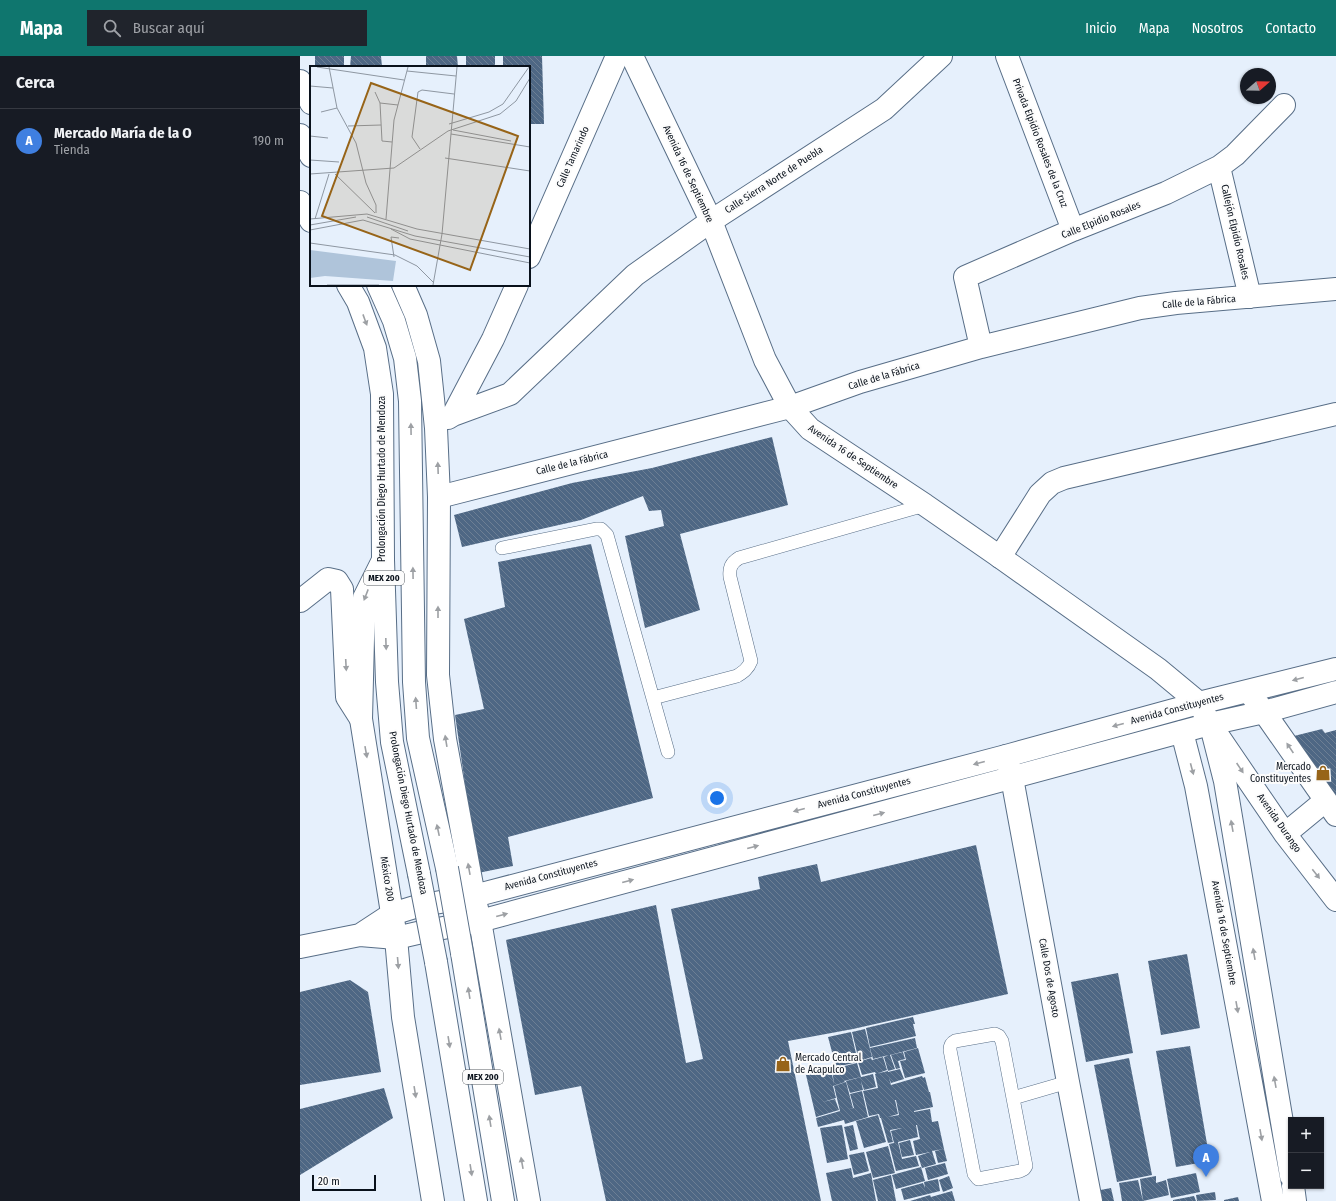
<!DOCTYPE html>
<html lang="es">
<head>
<meta charset="utf-8">
<style>
	body { margin:0; font-family:"Fira Sans Condensed",sans-serif; background:#20242c; color:#f1f3f6 }
	.controls { position:absolute; right:12px; bottom:12px; display:grid; overflow:hidden; border-radius:0px; box-shadow:0 1px 3px #0004 }
	.controls button { width:36px; height:36px; display:grid; place-items:center; padding:0; border:0; border-bottom:1px solid #363941; background:#171b24; color:#f1f3f6; font:20px sans-serif }
	.compass { position:absolute; left:940px; top:12px; width:36px; height:36px; border-radius:50%; background:#171b24; box-shadow:0 1px 3px #0004; rotate:70deg }
	.scale { position:absolute; left:12px; bottom:10px; width:64px; box-sizing:border-box; padding-left:4px; border:2px solid #09111b; border-top:0; font-size:11px; line-height:14px; white-space:nowrap; color:#09111b; -webkit-text-stroke:3px #fcfcfc; paint-order:stroke }
	.you { position:absolute; left:417px; top:742px; width:14px; height:14px; margin:-10px; border:3px solid #fff; border-radius:50%; background:#1a73e8; box-shadow:0 0 0 6px #1a73e833 }
	.badge { display:grid; place-items:center; width:26px; height:26px; border-radius:50%; background:#0f766e; color:#fff; font-size:13px; font-weight:700 }
	.pin { position:absolute; translate:-50% -33px; filter:drop-shadow(0 1px 2px #0008) }
	.pin::after { content:''; position:absolute; top:21px; width:14px; height:12px; background:inherit; clip-path:polygon(0 0,100% 0,50% 100%) }
	.list { margin:0; padding:0; list-style:none }
	h2 { display:flex; justify-content:space-between; align-items:center; height:52px; margin:0; padding:0 16px; font-size:17px }
	h2 small { font-size:13px; font-weight:400; color:#9ea1a6 }
	.list li { display:grid; grid-template-columns:26px 1fr auto; gap:12px; align-items:center; box-sizing:border-box; height:64px; padding:0 16px; border-top:1px solid #363941 }
	.list b { display:block; font-size:15px; white-space:nowrap }
	.list p { margin:0; font-size:13px; white-space:nowrap; color:#9ea1a6 }
	.list em { font-size:13px; font-style:normal; color:#9ea1a6 }
	.icon { flex:none; width:22px; height:22px; fill:none; stroke:currentColor; stroke-width:2; stroke-linecap:round; stroke-linejoin:round }
	.map { position:relative; flex:none; width:1036px; height:1145px; overflow:hidden }
	header { display:flex; align-items:center; gap:24px; box-sizing:border-box; height:56px; padding:0 20px; background:#0f766e; color:#fff }
	header strong { font-size:19px }
	nav { display:flex; gap:22px; margin-inline-start:auto; font-size:14px }
	.search { width:280px; height:36px; background:#20242c; display:flex; align-items:center; gap:10px; box-sizing:border-box; padding:0 14px; border-radius:0px; color:#9ea1a6; font-size:15px }
	main { display:flex }
	aside { flex:1; background:#171b24 }
	.map>svg:first-child { display:block }
	.building { fill:url(#building-back-hatch); fill-rule:evenodd }
	.lines { fill:none; stroke-linecap:round; stroke-linejoin:round }
	.service-casing { stroke:#586e87; stroke-width:14 }
	.minor-casing { stroke:#586e87; stroke-width:24 }
	.tertiary-casing { stroke:#586e87; stroke-width:24 }
	.secondary-casing { stroke:#586e87; stroke-width:24 }
	.primary-casing { stroke:#586e87; stroke-width:24 }
	.service { stroke:#fff; stroke-width:13 }
	.minor { stroke:#fff; stroke-width:22 }
	.tertiary { stroke:#fff; stroke-width:22 }
	.secondary { stroke:#fff; stroke-width:22 }
	.primary { stroke:#fff; stroke-width:22 }
	.primary-bridge-casing { stroke:#586e87; stroke-width:24; stroke-linecap:butt }
	.primary-bridge { stroke:#fff; stroke-width:22 }
	.oneway { fill:#9da0a4 }
	.labels { text-anchor:middle; dominant-baseline:central; stroke-width:4; stroke-linejoin:round; paint-order:stroke }
	.shield { fill:#fcfcfc; stroke:#52585e; stroke-width:1 }
	.shield-label { font-size:9px; font-weight:bold; fill:#09111b }
	.street-label { font-size:10px; fill:#09111b; stroke:#fcfcfc }
	.poi-label { font-size:10px; fill:#09111b; stroke:#fcfcfc; text-anchor:end }
	.inset-road { fill:none; stroke:#8e97a2; stroke-width:1 }
	.view { fill:#976418; fill-opacity:0.15; stroke:#976418; stroke-width:2 }
	.inset-edge { fill:none; stroke:#09111b; stroke-width:2 }
</style>
</head>
<body>
<header>
<strong>Mapa</strong>
<div class="search"><svg class="icon" aria-label="search" viewBox="0 0 24 24"><circle cx="10" cy="10" r="6"/><path d="M15 15l6 6"/></svg>Buscar aquí</div>
<nav><a>Inicio</a><a>Mapa</a><a>Nosotros</a><a>Contacto</a></nav>
</header>
<main>
<aside>
<h2>Cerca<small></small></h2>
<ul class="list">
<li><span class="badge" style="background:#3f7fe0">A</span><div><b>Mercado María de la O</b><p>Tienda</p></div><em>190 m</em></li>
</ul>
</aside>
<div class="map">
<svg width="1036" height="1145" viewBox="0 0 1036 1145">
	<defs>
		<pattern id="building-back-hatch" width="6" height="6" patternUnits="userSpaceOnUse"><rect width="6" height="6" fill="#4e6784"/><path d="M-1 5l2 2M0 0l6 6M5-1l2 2" fill="none" stroke="#6d7f94"/></pattern>
	</defs>
	<rect width="100%" height="100%" fill="#e6f0fc"/>
	<path class="building" d="M15,0h29v11h-29z
		M51,0h30l1,11h-32z
		M126,0h31l1,11h-32z
		M166,0h29v11h-29z
		M203,0h39l2,68h-15v-57h-26z
		M472,381l16,68 -108,29 20,76 -55,18 -20,-92 39,-10 -3,-16 -12,1 -6,-15 -62,24 -119,27 -8,-32 118,-32 80,-15z
		M291,488l62,254 -145,39 5,29 -35,7 -23,-158 29,-6 -20,-90 41,-12 -7,-45z
		M1022,673l3,4 11,-3v74l-42,-68z
		M676,789l32,149 -155,35 -65,12 33,160h-215l-25,-115 -46,9 -29,-155 150,-35 30,158 17,-4 -32,-150 89,-20 -2,-12 59,-13 4,18z
		M887,898l13,74 -39,7 -13,-74z
		M818,917l15,80 -47,9 -15,-80z
		M50,924l18,12 13,80 -81,13v-93z
		M613,961l2,7h-2l3,12 -46,11 -4,-19z
		M565,973l7,28 -13,4 -7,-29z
		M551,976l7,30 -22,5 -8,-30z
		M615,982l2,10 -27,7 5,14 -7,2 -4,-14 5,-2 -16,4 -3,-11z
		M890,990l20,115 -34,6 -20,-116z
		M618,992l7,25 -20,5 -5,-17 6,-1 -2,-8z
		M603,996l2,7 -7,2 2,7 -4,1 -5,-14z
		M583,1001l4,13 -11,4 -1,-2 -13,3 -4,-13 13,-4 1,2z
		M829,1002l23,117 -35,7 -23,-117z
		M557,1007l4,14 -17,4 1,1 -12,4 3,12 -13,4 12,-3 4,11 -23,7 -10,-42 25,-5 3,14 -2,-15z
		M600,1013l4,10 -13,4 -2,-5 2,7 31,-9 1,2 2,-1 4,15h1l3,15 -19,4v1l16,-3 2,13 6,-1 6,28 -12,2 4,13 -14,4 -4,-12 12,-4 -14,3 -3,-14 7,-2 -3,-14h-1l2,12 -20,5 4,17 14,-3 3,10 -23,5 -7,-27 5,-1 -3,-12 11,-3 -12,2 3,12 -5,1 -7,-25h-1l-1,-4 -10,2 -6,-25 15,-3 -3,-14 13,-3v1zM595,1044h1l3,15 -11,2 10,-3z
		M573,1018l3,13 -12,3 -3,-9 2,9 -13,3 -4,-12z
		M546,1026l7,26 -4,1 5,-1 -4,-14 12,-3 6,26 -23,7 -1,-4 -26,7 -2,-9 24,-7 -6,-25z
		M84,1032l9,30 -93,57v-66z
		M578,1059l8,27 -22,6 -8,-27z
		M542,1069l6,34 -21,4 -7,-35z
		M553,1069l5,24 -8,2 -6,-24z
		M610,1084l4,15 -12,2 -3,-14z
		M588,1090l7,27 -22,5 -7,-26z
		M644,1093l3,12 -9,2 -3,-12z
		M564,1096l5,19 -15,4 -5,-20z
		M645,1107l3,11 -20,6 -3,-12z
		M621,1111l4,14 -29,8 -4,-14z
		M551,1112l2,10 18,-5 5,28h-44l-6,-28z
		M896,1117l4,19 -29,6 -4,-19z
		M591,1119l5,26h-18l-5,-21z
		M649,1120l4,12 -10,4 -4,-12z
		M856,1120v7l10,-3 3,15 -26,6 -3,-22z
		M638,1123l2,12 -36,9 -3,-11 22,-6 2,5 -1,-6z
		M838,1124l5,21h-21l-3,-18z
		M811,1132l3,13h-17l-2,-10z
		M652,1135l3,10h-45l20,-6 1,2z
		M915,1136l1,8 -19,1 -1,-6z
		M894,1140l2,5h-23v-1z
		M938,1141l1,4h-15v-1z"/>
	<g class="lines">
		<g class="service-casing">
			<path id="service" d="M202,492l94,-19h5l6,6 61,217
				M353,642l84,-22c6,-4 11,-7 14,-15l-21,-84c-1,-9 1,-14 9,-19l186,-53
				M695,978l4,2 3,5 24,125 -2,3 -4,2 -42,8 -4,-5 -24,-124c0,-5 1,-7 5,-9z
				M713,1042l55,-16"/>
		</g>
		<g class="minor-casing">
			<path id="minor" d="M707,0l66,174
				M919,111l31,130
				M229,201l88,-201
				M681,291l-16,-70 108,-47 93,-37 53,-26 16,-12 49,-50
				M153,359l57,-21 125,-119 76,-54 173,-112 57,-53
				M148,362l5,-3 40,-76 24,-54
				M139,441l351,-90 70,-25 121,-35 159,-39 36,-5 160,-14
				M700,501l40,-63 12,-11 12,-5 272,-64
				M0,545l28,-22 9,2 5,8 5,108 14,22
				M911,670l14,55 66,395
				M882,676l14,54 77,415
				M706,700l6,22 56,304 23,119
				M993,1130l2,15"/>
		</g>
		<g class="tertiary-casing">
			<path id="tertiary" d="M0,25l11,22
				M103,229l13,30 13,46 7,67 3,69 -1,178 7,64 29,157 6,25 49,280
				M83,504l-19,38 -3,121 35,219 7,79 30,184"/>
		</g>
		<g class="secondary-casing">
			<path id="secondary" d="M332,0l79,165 54,139 25,47 20,22 115,76 75,52 158,112 41,34 11,21 75,110 51,66
				M949,636l15,20 72,103
				M985,778l40,-33"/>
		</g>
		<g class="primary-casing">
			<path id="primary" d="M0,79l11,21
				M0,146l11,19
				M48,229l10,17 17,46 7,46 1,166 4,122 5,60 27,132
				M78,229l16,36 11,37 5,43 4,281 4,56 29,130
				M60,879l32,-21 26,-8 56,-10 532,-140 193,-53 137,-34
				M0,891l60,-12 36,3 26,-6 58,-11 730,-197 54,-12 72,-20
				M162,897l41,248
				M136,906l40,239"/>
		</g>
		<use href="#service" class="service"/>
		<use href="#minor" class="minor"/>
		<use href="#tertiary" class="tertiary"/>
		<use href="#secondary" class="secondary"/>
		<use href="#primary" class="primary"/>
		<g class="primary-bridge-casing">
			<path id="primary-bridge" d="M147,812l15,85
				M119,818l17,88"/>
		</g>
		<use href="#primary-bridge" class="primary-bridge"/>
	</g>
	<defs><path id="oneway-solid" d="M-6-.8H1V-3.2L6.5 0L1 3.2V.8H-6Z"/></defs>
	<g class="oneway">
		<use href="#oneway-solid" transform="translate(65 264) rotate(70)"/>
		<use href="#oneway-solid" transform="translate(111 373) rotate(-91)"/>
		<use href="#oneway-solid" transform="translate(138 412) rotate(-92)"/>
		<use href="#oneway-solid" transform="translate(113 517) rotate(-91)"/>
		<use href="#oneway-solid" transform="translate(66 539) rotate(111)"/>
		<use href="#oneway-solid" transform="translate(138 556) rotate(-90)"/>
		<use href="#oneway-solid" transform="translate(86 588) rotate(88)"/>
		<use href="#oneway-solid" transform="translate(46 609) rotate(87)"/>
		<use href="#oneway-solid" transform="translate(998 623) rotate(165)"/>
		<use href="#oneway-solid" transform="translate(116 647) rotate(-94)"/>
		<use href="#oneway-solid" transform="translate(818 669) rotate(165)"/>
		<use href="#oneway-solid" transform="translate(146 685) rotate(-99)"/>
		<use href="#oneway-solid" transform="translate(990 692) rotate(-124)"/>
		<use href="#oneway-solid" transform="translate(66 696) rotate(80)"/>
		<use href="#oneway-solid" transform="translate(679 707) rotate(165)"/>
		<use href="#oneway-solid" transform="translate(940 712) rotate(56)"/>
		<use href="#oneway-solid" transform="translate(892 713) rotate(75)"/>
		<use href="#oneway-solid" transform="translate(499 754) rotate(165)"/>
		<use href="#oneway-solid" transform="translate(579 758) rotate(-15)"/>
		<use href="#oneway-solid" transform="translate(932 770) rotate(-100)"/>
		<use href="#oneway-solid" transform="translate(138 774) rotate(-102)"/>
		<use href="#oneway-solid" transform="translate(453 791) rotate(-15)"/>
		<use href="#oneway-solid" transform="translate(169 813) rotate(-100)"/>
		<use href="#oneway-solid" transform="translate(1016 818) rotate(52)"/>
		<use href="#oneway-solid" transform="translate(328 825) rotate(-15)"/>
		<use href="#oneway-solid" transform="translate(202 859) rotate(-15)"/>
		<use href="#oneway-solid" transform="translate(954 898) rotate(-100)"/>
		<use href="#oneway-solid" transform="translate(98 907) rotate(85)"/>
		<use href="#oneway-solid" transform="translate(169 937) rotate(-99)"/>
		<use href="#oneway-solid" transform="translate(937 951) rotate(80)"/>
		<use href="#oneway-solid" transform="translate(200 978) rotate(-100)"/>
		<use href="#oneway-solid" transform="translate(149 986) rotate(81)"/>
		<use href="#oneway-solid" transform="translate(975 1026) rotate(-100)"/>
		<use href="#oneway-solid" transform="translate(115 1036) rotate(81)"/>
		<use href="#oneway-solid" transform="translate(190 1065) rotate(-99)"/>
		<use href="#oneway-solid" transform="translate(961 1079) rotate(80)"/>
		<use href="#oneway-solid" transform="translate(222 1107) rotate(-100)"/>
		<use href="#oneway-solid" transform="translate(171 1114) rotate(81)"/>
	</g>
	<defs>
		<g id="shop-bare" transform="scale(1.2)"><path d="M-5-2.5h2.3a2.7 3.5 0 0 1 5.4 0H5L5.5 6h-11ZM-1.5-2.5h3a1.5 2.3 0 0 0-3 0Z" fill="#976418" stroke="#fcfcfc" stroke-width="2.5" paint-order="stroke"/></g>
	</defs>
	<g fill-rule="evenodd">
		<use href="#shop-bare" x="1023" y="717"/>
		<use href="#shop-bare" x="483" y="1008"/>
	</g>
	<g class="labels">
		<g class="shield">
			<rect x="64" y="515" width="40" height="14" rx="3"/>
			<rect x="163" y="1014" width="40" height="14" rx="3"/>
		</g>
		<g class="shield-label">
			<text x="84" y="522">MEX 200</text>
			<text x="183" y="1021">MEX 200</text>
		</g>
		<g class="street-label">
			<text transform="translate(740 87) rotate(69)">Privada Elpidio Rosales de la Cruz</text>
			<text transform="translate(273 101) rotate(-66)">Calle Tamarindo</text>
			<text transform="translate(388 118) rotate(65)">Avenida 16 de Septiembre</text>
			<text transform="translate(474 124) rotate(-33)">Calle Sierra Norte de Puebla</text>
			<text transform="translate(801 164) rotate(-22)">Calle Elpidio Rosales</text>
			<text transform="translate(935 176) rotate(77)">Callejón Elpidio Rosales</text>
			<text transform="translate(899 246) rotate(-5)">Calle de la Fábrica</text>
			<text transform="translate(584 320) rotate(-17)">Calle de la Fábrica</text>
			<text transform="translate(553 401) rotate(34)">Avenida 16 de Septiembre</text>
			<text transform="translate(272 407) rotate(-14)">Calle de la Fábrica</text>
			<text transform="translate(82 423) rotate(-90)">Prolongación Diego Hurtado de Mendoza</text>
			<text transform="translate(877 653) rotate(-15)">Avenida Constituyentes</text>
			<text transform="translate(564 737) rotate(-15)">Avenida Constituyentes</text>
			<text transform="translate(108 757) rotate(79)">Prolongación Diego Hurtado de Mendoza</text>
			<text transform="translate(979 767) rotate(55)">Avenida Durango</text>
			<text transform="translate(251 819) rotate(-15)">Avenida Constituyentes</text>
			<text transform="translate(87 823) rotate(81)">México 200</text>
			<text transform="translate(924 877) rotate(80)">Avenida 16 de Septiembre</text>
			<text transform="translate(749 922) rotate(80)">Calle Dos de Agosto</text>
		</g>
		<g class="poi-label">
			<text x="1011" y="711">Mercado<tspan x="1011" dy="12">Constituyentes</tspan></text>
			<text x="495" y="1002" text-anchor="start">Mercado Central<tspan x="495" dy="12">de Acapulco</tspan></text>
		</g>
	</g>
	<g transform="translate(10 10)">
		<rect width="220" height="220" fill="#e6f0fc"/>
		<path d="M0,184l86,11 -3,20 -68,-5 -15,2z" fill="#afc4da"/>
		<path class="inset-road" d="M7,1l87,13M19,1l8,41 19,35 10,40 10,22v8M97,5l49,5M0,20l23,2M65,26l5,11 2,38 10,1M70,37l18,2M11,46l16,-4M139,58l40,-12 14,-8 26,-37M38,60l33,-1M143,64l58,11M141,68l79,13M0,70l18,2M110,83l-8,-12 6,-45 4,-2 32,4M135,92l85,13M0,94l29,2M0,108l84,-6 54,-37 52,-17 16,-13 14,-23M25,108l40,39M57,151l41,14M0,153l57,-5 50,15 113,20M5,153l14,-45M76,153l8,-99 14,-53M0,159l46,-8M81,163l19,10 120,24M0,164l53,-10 52,16 115,21M0,177l85,12 22,11 17,17M84,191l-3,-20 8,1M17,219h52M123,219l9,-51 15,-167"/>
		<path class="view" d="M61,17l147,53 -48,134 -148,-54z"/>
		<rect width="220" height="220" class="inset-edge"/>
	</g>
</svg>
<div class="controls">
<button>+</button>
<button>−</button>
</div>
<svg class="compass" viewBox="-18 -18 36 36"><path d="M0-13l5 13h-10z" fill="#e53935"/><path d="M0 13l5-13h-10z" fill="#9ea1a6"/></svg>
<div class="scale">20 m</div>
<div class="you"></div>
<div class="pin badge" style="left:906px;top:1121px;background:#3f7fe0">A</div>
</div>
</main>
</body>
</html>
